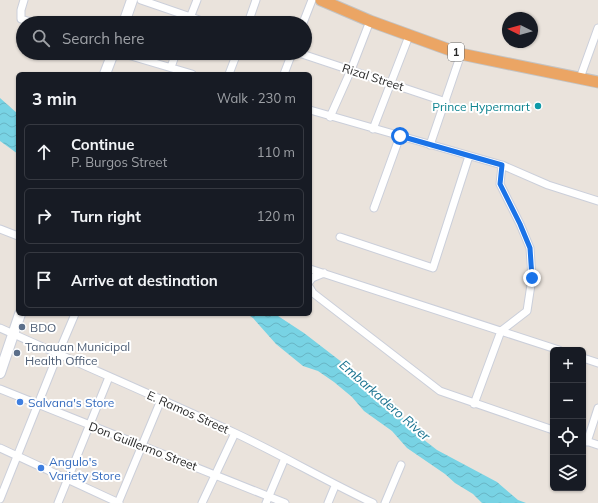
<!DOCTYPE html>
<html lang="en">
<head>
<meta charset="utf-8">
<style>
	body { margin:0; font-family:Mulish,sans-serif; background:#242831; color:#f1f3f6 }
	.controls { position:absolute; right:12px; bottom:12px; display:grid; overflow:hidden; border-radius:6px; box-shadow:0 1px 3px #0004 }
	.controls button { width:36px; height:36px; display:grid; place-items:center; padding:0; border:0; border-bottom:1px solid #363941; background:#171b24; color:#f1f3f6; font:20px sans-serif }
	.compass { position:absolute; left:502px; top:12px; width:36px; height:36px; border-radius:50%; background:#171b24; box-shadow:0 1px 3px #0004; rotate:275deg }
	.stop { position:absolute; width:12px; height:12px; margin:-9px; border:3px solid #1a73e8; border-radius:50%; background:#fff }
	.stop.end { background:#1a73e8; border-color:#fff; box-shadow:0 1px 4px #0008 }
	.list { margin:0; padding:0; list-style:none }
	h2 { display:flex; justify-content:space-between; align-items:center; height:52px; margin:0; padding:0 16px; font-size:17px }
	h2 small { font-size:13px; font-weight:400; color:#9ea1a6 }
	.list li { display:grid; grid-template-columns:26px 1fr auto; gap:12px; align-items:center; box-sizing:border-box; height:56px; margin:0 8px 8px; padding:0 8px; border:1px solid #363941; border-radius:6px }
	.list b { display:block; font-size:15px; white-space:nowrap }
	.list p { margin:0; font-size:13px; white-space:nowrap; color:#9ea1a6 }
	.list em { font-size:13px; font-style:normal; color:#9ea1a6 }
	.icon { flex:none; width:22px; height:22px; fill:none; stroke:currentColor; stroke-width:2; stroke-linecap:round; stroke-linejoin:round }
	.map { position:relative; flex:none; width:598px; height:503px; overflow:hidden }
	.search { position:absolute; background:#171b24; box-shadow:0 1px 3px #0004; left:16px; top:16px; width:296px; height:44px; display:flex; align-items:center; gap:10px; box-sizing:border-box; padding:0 14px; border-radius:22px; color:#9ea1a6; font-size:15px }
	.panel { position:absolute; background:#171b24; box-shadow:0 1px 3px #0004; left:16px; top:72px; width:296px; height:244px; border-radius:6px }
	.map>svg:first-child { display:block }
	.water { fill:url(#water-waves) }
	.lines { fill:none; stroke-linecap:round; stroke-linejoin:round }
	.minor-casing { stroke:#cbcfda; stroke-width:9 }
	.secondary-casing { stroke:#cbcfda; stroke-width:12 }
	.trunk-casing { stroke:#c3c3c3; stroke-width:13 }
	.minor { stroke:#fff; stroke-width:7 }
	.secondary { stroke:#fff; stroke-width:10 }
	.trunk { stroke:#eba564; stroke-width:11 }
	.route { stroke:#1a73e8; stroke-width:5 }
	.culture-dot { fill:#0f9aa8; stroke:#fff; stroke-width:1.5 }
	.service-dot { fill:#5c6f8a; stroke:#fff; stroke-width:1.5 }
	.shop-dot { fill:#3f7fe0; stroke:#fff; stroke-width:1.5 }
	.labels { text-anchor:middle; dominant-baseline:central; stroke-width:4; stroke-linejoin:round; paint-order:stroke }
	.shield { fill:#fff; stroke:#696969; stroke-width:1 }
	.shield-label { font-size:11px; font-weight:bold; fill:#292929 }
	.street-label { font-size:12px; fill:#292929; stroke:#fff }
	.culture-label { font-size:12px; fill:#0d838f; stroke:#fff; text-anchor:end }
	.service-label { font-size:12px; fill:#4e5e75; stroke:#fff; text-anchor:start }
	.shop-label { font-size:12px; fill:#366cbe; stroke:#fff; text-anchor:start }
	.water-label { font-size:13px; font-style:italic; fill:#18728f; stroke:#fff }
</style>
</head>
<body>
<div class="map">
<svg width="598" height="503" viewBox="0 0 598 503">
	<defs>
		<pattern id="water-waves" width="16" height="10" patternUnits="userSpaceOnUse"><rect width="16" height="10" fill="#78d3e4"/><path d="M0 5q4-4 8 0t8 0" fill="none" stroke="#68b5c4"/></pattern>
	</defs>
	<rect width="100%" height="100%" fill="#eae3dc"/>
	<path class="water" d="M0,98l18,16v40l-18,-13z
		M247,314h28l29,19 48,37 9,8 15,10 22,19 8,18 13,11 18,14 60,32 21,18 8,3h-44l-9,-9 -18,-11 -10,-9 -38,-26 -15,-17 -28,-20 -12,-14 -18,-15 -16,-11 -15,-5 -27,-22 -23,-26z"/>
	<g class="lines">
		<g class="minor-casing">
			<path id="minor" d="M24,0l-3,10v9l13,4
				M141,0l67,23
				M188,23l9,-23
				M248,23l8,-23
				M303,23l9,-23
				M121,53l71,21
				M299,53l147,49
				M171,67l5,-14
				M229,74l8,-21
				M284,74l8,-21
				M580,78l18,-50
				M310,110l192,55 46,20 50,16
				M330,117l21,-47 19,-49
				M373,129l36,-93
				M430,145l31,-91
				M374,208l26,-72
				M0,229l18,7
				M340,237l93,31 36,-112
				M310,269l249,81
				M310,281l2,-3 12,-5
				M310,288l3,5 127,98 113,39
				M0,328c78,35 157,69 235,105 47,22 91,48 138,70
				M583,358l15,5
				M0,389l285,114
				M474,404l27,-73 26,-20 5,-33 -2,-30 -10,-24 -20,-40 2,-19
				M583,440l15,5
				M587,442l11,-34
				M0,448l119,55
				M0,499l58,-145 17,-40
				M58,503l51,-126
				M118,503l43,-103
				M202,503l33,-70
				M266,503l19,-45
				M328,503l7,-17
				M385,503l16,-38"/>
		</g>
		<g class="secondary-casing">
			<path id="secondary" d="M124,23l8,-23
				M105,74l8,-21
				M0,373l20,-59"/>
		</g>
		<g class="trunk-casing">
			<path id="trunk" d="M321,0l49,21 91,33 137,28"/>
		</g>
		<use href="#minor" class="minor"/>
		<use href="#secondary" class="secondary"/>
		<use href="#trunk" class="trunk"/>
	</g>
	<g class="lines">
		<path class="route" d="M400,136l102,29 -2,19 20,40 10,24 2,30"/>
	</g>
	<circle class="culture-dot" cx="538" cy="106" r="4"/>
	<g class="service-dot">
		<circle cx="22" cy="327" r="4"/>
		<circle cx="17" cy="353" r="4"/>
	</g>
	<g class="shop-dot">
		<circle cx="20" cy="402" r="4"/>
		<circle cx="41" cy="468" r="4"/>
	</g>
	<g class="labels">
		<rect class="shield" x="448" y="43" width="16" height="18" rx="3"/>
		<g class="shield-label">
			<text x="456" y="52">1</text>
		</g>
		<g class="street-label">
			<text transform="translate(373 77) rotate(18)">Rizal Street</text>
			<text transform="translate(188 412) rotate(24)">E. Ramos Street</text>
			<text transform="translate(143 446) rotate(21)">Don Guillermo Street</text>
		</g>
		<g class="culture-label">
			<text x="530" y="106">Prince Hypermart</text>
		</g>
		<g class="service-label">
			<text x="30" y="327">BDO</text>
			<text x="25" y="346">Tanauan Municipal<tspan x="25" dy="14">Health Office</tspan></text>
		</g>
		<g class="shop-label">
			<text x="28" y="402">Salvana's Store</text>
			<text x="49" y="461">Angulo's<tspan x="49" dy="14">Variety Store</tspan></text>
		</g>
		<g class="water-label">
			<text transform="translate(385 400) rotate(41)">Embarkadero River</text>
		</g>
	</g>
</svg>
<div class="controls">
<button>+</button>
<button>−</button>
<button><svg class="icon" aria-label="locate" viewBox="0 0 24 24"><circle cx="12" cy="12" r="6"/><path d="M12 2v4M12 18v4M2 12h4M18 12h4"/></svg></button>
<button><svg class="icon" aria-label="layers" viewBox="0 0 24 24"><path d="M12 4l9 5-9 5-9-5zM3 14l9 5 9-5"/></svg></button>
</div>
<svg class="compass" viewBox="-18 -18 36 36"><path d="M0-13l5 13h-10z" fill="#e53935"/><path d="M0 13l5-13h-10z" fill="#9ea1a6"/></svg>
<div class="stop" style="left:400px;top:136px"></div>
<div class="stop end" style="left:532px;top:278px"></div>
<div class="search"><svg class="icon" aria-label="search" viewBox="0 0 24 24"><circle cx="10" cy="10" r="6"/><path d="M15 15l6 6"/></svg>Search here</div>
<section class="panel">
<h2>3 min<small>Walk · 230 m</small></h2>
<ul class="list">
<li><svg class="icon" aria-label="ahead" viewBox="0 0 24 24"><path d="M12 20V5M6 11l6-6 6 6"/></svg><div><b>Continue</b><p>P. Burgos Street</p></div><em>110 m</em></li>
<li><svg class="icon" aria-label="right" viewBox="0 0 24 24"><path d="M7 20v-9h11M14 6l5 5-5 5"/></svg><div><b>Turn right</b></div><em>120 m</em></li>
<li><svg class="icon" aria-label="arrive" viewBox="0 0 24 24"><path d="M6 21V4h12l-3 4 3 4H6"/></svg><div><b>Arrive at destination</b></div></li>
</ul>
</section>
</div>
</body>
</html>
